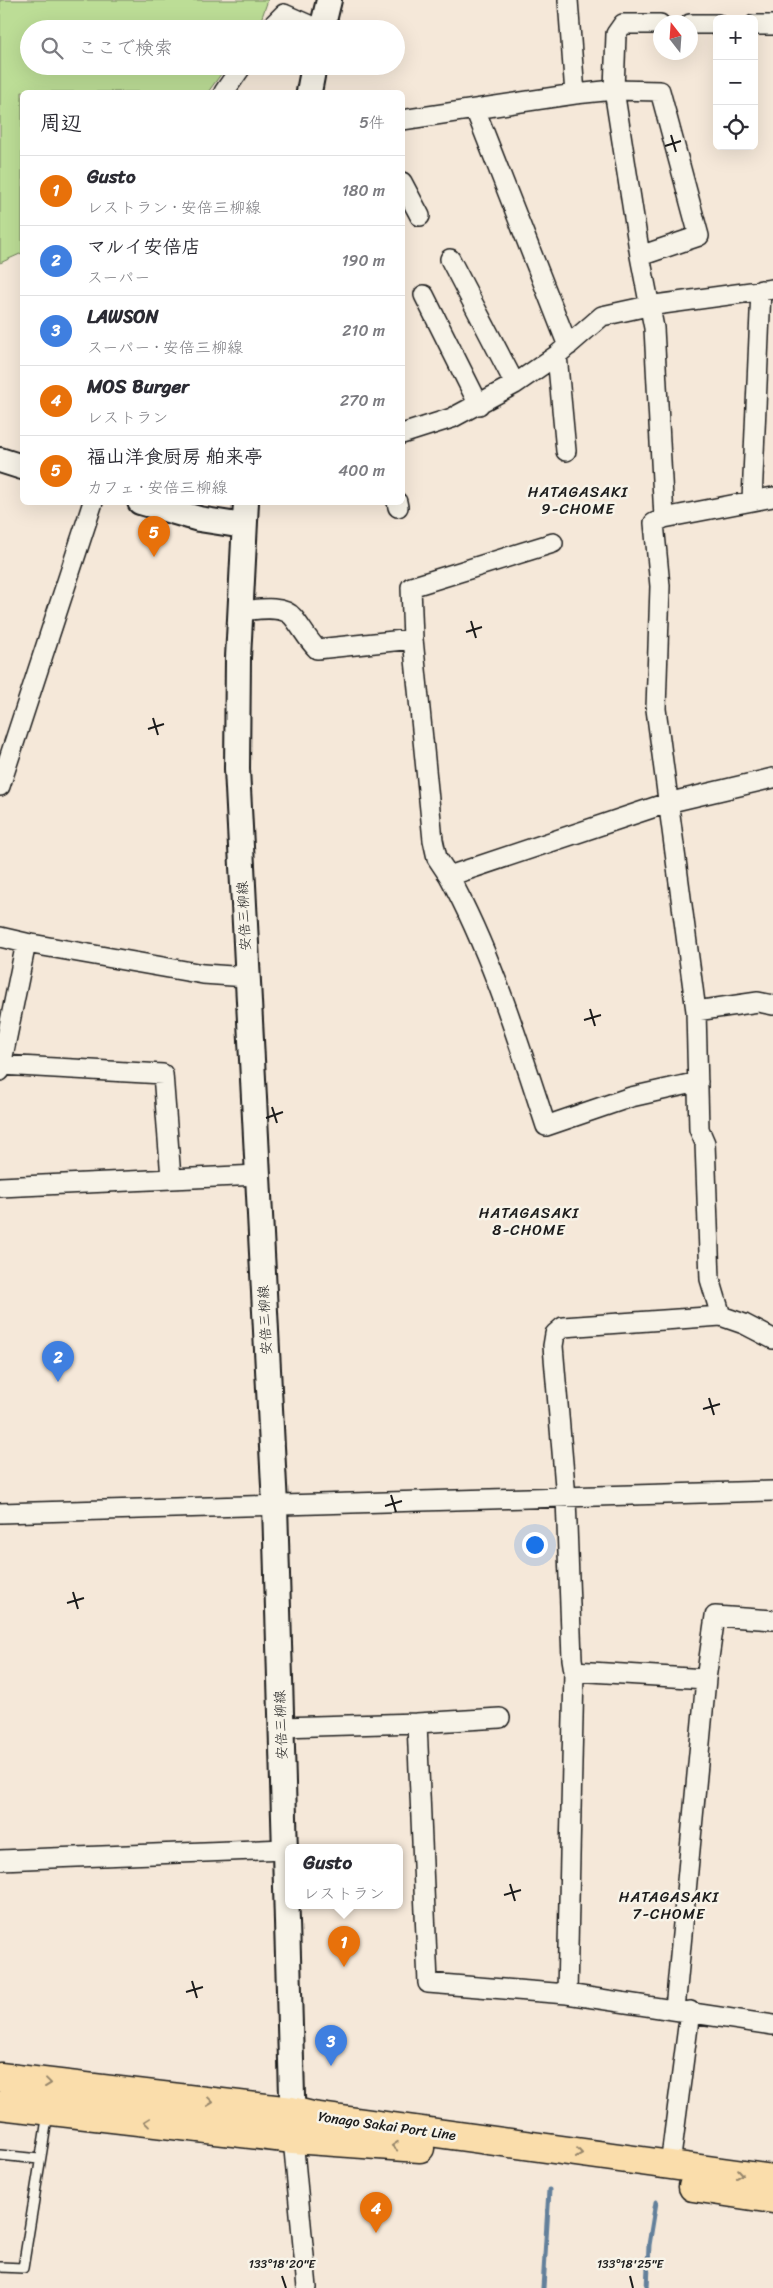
<!DOCTYPE html>
<html lang="ja">
<head>
<meta charset="utf-8">
<style>
	body { margin:0; font-family:Sriracha,"Klee One",sans-serif; background:#f7f7f7; color:#2b2b33 }
	.controls { position:absolute; right:15px; top:15px; display:grid; overflow:hidden; border-radius:8px; box-shadow:0 5px 20px #0002 }
	.controls button { width:45px; height:45px; display:grid; place-items:center; padding:0; border:0; border-bottom:1px solid #e1e1e2; background:#fff; color:#2b2b33; font:25px sans-serif }
	.compass { position:absolute; left:653px; top:15px; width:45px; height:45px; border-radius:50%; background:#fff; box-shadow:0 5px 20px #0002; rotate:343deg }
	.you { position:absolute; left:534px; top:1544px; width:18px; height:18px; margin:-12px; border:4px solid #fff; border-radius:50%; background:#1a73e8; box-shadow:0 0 0 8px #1a73e833 }
	.badge { display:grid; place-items:center; width:32px; height:32px; border-radius:50%; background:#b45309; color:#fff; font-size:16px; font-weight:700 }
	.pin { position:absolute; translate:-50% -41px; filter:drop-shadow(0 1px 2px #0008) }
	.pin::after { content:''; position:absolute; top:26px; width:18px; height:15px; background:inherit; clip-path:polygon(0 0,100% 0,50% 100%) }
	.popup { position:absolute; left:285px; top:1844px; width:118px; height:65px; box-sizing:border-box; display:grid; place-content:center; border-radius:8px; background:#fff; filter:drop-shadow(0 1px 4px #0005); font-size:16px; white-space:nowrap; color:#7c7c81 }
	.popup b { font-size:19px; color:#2b2b33 }
	.popup::after { content:''; position:absolute; left:50%; top:100%; margin-left:-10px; border:10px solid transparent; border-top-color:#fff }
	.list { margin:0; padding:0; list-style:none }
	h2 { display:flex; justify-content:space-between; align-items:center; height:65px; margin:0; padding:0 20px; font-size:21px }
	h2 small { font-size:16px; font-weight:400; color:#7c7c81 }
	.list li { display:grid; grid-template-columns:32px 1fr auto; gap:15px; align-items:center; box-sizing:border-box; height:70px; padding:0 20px; border-top:1px solid #e1e1e2 }
	.list b { display:block; font-size:19px; white-space:nowrap }
	.list p { margin:0; font-size:16px; white-space:nowrap; color:#7c7c81 }
	.list em { font-size:16px; font-style:normal; color:#7c7c81 }
	.icon { flex:none; width:28px; height:28px; fill:none; stroke:currentColor; stroke-width:2; stroke-linecap:round; stroke-linejoin:round }
	.map { position:relative; flex:none; width:773px; height:2288px; overflow:hidden }
	.search { position:absolute; background:#fff; box-shadow:0 5px 20px #0002; left:20px; top:20px; width:385px; height:55px; display:flex; align-items:center; gap:12px; box-sizing:border-box; padding:0 18px; border-radius:28px; color:#7c7c81; font-size:19px }
	.panel { position:absolute; background:#fff; box-shadow:0 5px 20px #0002; left:20px; top:90px; width:385px; height:415px; border-radius:8px }
	.map>svg:first-child { display:block }
	.grass { fill:#bcdd96; stroke:#6c7c59 }
	.lines { fill:none; stroke-linecap:round; stroke-linejoin:round }
	.stream { stroke:#64809b; stroke-width:5 }
	.service-casing { stroke:#1c1c1c; stroke-width:12 }
	.minor-casing { stroke:#1c1c1c; stroke-width:22 }
	.tertiary-casing { stroke:#1c1c1c; stroke-width:28 }
	.primary-casing { stroke:#1c1c1c; stroke-width:31 }
	.service { stroke:#f7f3e8; stroke-width:9 }
	.minor { stroke:#f7f3e8; stroke-width:19 }
	.tertiary { stroke:#f7f3e8; stroke-width:24 }
	.primary { stroke:#faddab; stroke-width:28 }
	.oneway { stroke:#96866b }
	.ticks { fill:none; stroke:#1c1c1c; stroke-width:2 }
	.labels { text-anchor:middle; dominant-baseline:central; stroke-width:5; stroke-linejoin:round; paint-order:stroke }
	.street-label { font-size:14px; fill:#1c1c1c; stroke:#f7f3e8 }
	.neighbourhood-label { font-size:15px; letter-spacing:1px; fill:#1c1c1c; stroke:#f7f3e8 }
	.ticks-label { font-size:12px; text-anchor:middle; fill:#1c1c1c; stroke:#f7f3e8; stroke-width:5; stroke-linejoin:round; paint-order:stroke }
</style>
</head>
<body>
<div class="map">
<svg width="773" height="2288" viewBox="0 0 773 2288">
	<rect width="100%" height="100%" fill="#f5e8d9"/>
	<filter id="ink" filterUnits="userSpaceOnUse"><feTurbulence type="fractalNoise" baseFrequency=".02" numOctaves="2"/><feDisplacementMap in="SourceGraphic" scale="10" xChannelSelector="R" yChannelSelector="G"/><feConvolveMatrix kernelMatrix="1 2 1 2 8 2 1 2 1" color-interpolation-filters="sRGB"/></filter>
	<g filter="url(#ink)">
		<path class="grass" d="M0,0h268l-6,17 -8,12h-225v37h198l-19,26h-186v161l-22,10z"/>
		<g class="lines">
			<path class="stream" d="M543,2288l6,-98
				M647,2288l2,-43 7,-43"/>
			<g class="service-casing">
				<path id="service" d="M0,2155l39,4
					M0,2267l23,1 25,-155"/>
			</g>
			<g class="minor-casing">
				<path id="minor" d="M568,0l7,94
					M284,14l34,15
					M690,24h27
					M754,25h19
					M269,29l15,-15
					M224,92l18,-26
					M475,109l93,237
					M402,120l173,-26 39,-4 26,166 14,72 10,190
					M402,182l18,34
					M640,256l59,-20 -39,-145 -46,-1 2,-56 7,-10h37
					M450,259l65,125
					M424,295l55,110
					M557,355l9,96
					M402,434l50,-16 63,-34 42,-29 45,-39 46,-10 125,-17
					M752,500l9,-210
					M397,502l1,5
					M240,611c15,-1 43,-7 53,6 9,11 14,22 24,32l96,-10 20,201 4,18 12,18 218,-73 106,-25
					M413,639l-2,-52 142,-44
					M0,786l93,-284
					M449,876c43,79 69,165 97,250l85,-29 67,-15
					M0,937l26,6 -26,128
					M26,943l177,31 44,3
					M773,1005l-15,-3 -62,9 3,118 6,14 5,136 11,37 23,8 29,15
					M696,1011l-40,-302 4,-123 -6,-63 10,-5 109,-21
					M1,1065l162,9 8,104
					M0,1187l258,-12
					M0,1513l773,-22
					M574,1671l-2,-12 -6,-161 -13,-152 2,-12 8,-7 158,-11
					M417,1723l83,-5
					M281,1727l136,-4 11,260 139,11 206,31
					M0,1860l284,-11
					M567,1994l7,-323 132,8
					M675,2009l31,-330 9,-63 58,4
					M293,2139l14,149
					M670,2165l20,-154"/>
			</g>
			<g class="tertiary-casing">
				<path id="tertiary" d="M322,29l7,-29
					M309,92l5,-26
					M0,460l22,7
					M140,502l59,17 45,7
					M246,502l-8,156 -1,111 38,736 18,625"/>
			</g>
			<g class="primary-casing">
				<path id="primary" d="M0,2077l292,34 21,5 460,63
					M0,2105l293,34 127,9
					M693,2187l80,12"/>
			</g>
			<use href="#service" class="service"/>
			<use href="#minor" class="minor"/>
			<use href="#tertiary" class="tertiary"/>
			<use href="#primary" class="primary"/>
		</g>
		<defs><path id="oneway-chevron" d="M-2-3.5L2.5 0L-2 3.5" fill="none" stroke-width="1.6" stroke-linecap="round" stroke-linejoin="round" transform="scale(1.25)"/></defs>
		<g class="oneway">
			<use href="#oneway-chevron" transform="translate(48 2083) rotate(7)"/>
			<use href="#oneway-chevron" transform="translate(210 2102) rotate(7)"/>
			<use href="#oneway-chevron" transform="translate(147 2122) rotate(-173)"/>
			<use href="#oneway-chevron" transform="translate(395 2146) rotate(-176)"/>
			<use href="#oneway-chevron" transform="translate(579 2153) rotate(8)"/>
			<use href="#oneway-chevron" transform="translate(740 2174) rotate(8)"/>
		</g>
	</g>
	<path class="ticks" d="M671,135l5,17M665,146l16,-5M471,621l5,17M466,632l16,-5M153,718l5,17M148,729l16,-5M590,1009l5,17M584,1020l17,-5M272,1107l5,16M266,1118l17,-6M709,1398l5,17M703,1409l17,-5M391,1495l5,17M385,1506l17,-5M73,1592l5,17M67,1603l17,-5M510,1884l5,17M504,1895l17,-5M192,1981l5,17M186,1992l17,-5M282,2276l4,12M630,2276l3,12"/>
	<g class="labels">
		<g class="street-label">
			<text transform="translate(244 916) rotate(-93)">安倍三柳線</text>
			<text transform="translate(265 1320) rotate(-93)">安倍三柳線</text>
			<text transform="translate(281 1725) rotate(-92)">安倍三柳線</text>
			<text transform="translate(387 2126) rotate(8)">Yonago Sakai Port Line</text>
		</g>
		<g class="neighbourhood-label">
			<text x="578" y="492">HATAGASAKI<tspan x="578" dy="17">9-CHOME</tspan></text>
			<text x="529" y="1213">HATAGASAKI<tspan x="529" dy="17">8-CHOME</tspan></text>
			<text x="669" y="1897">HATAGASAKI<tspan x="669" dy="17">7-CHOME</tspan></text>
		</g>
	</g>
	<g class="ticks-label">
		<text x="282" y="2268">133°18'20"E</text>
		<text x="630" y="2268">133°18'25"E</text>
	</g>
</svg>
<div class="controls">
<button>+</button>
<button>−</button>
<button><svg class="icon" aria-label="locate" viewBox="0 0 24 24"><circle cx="12" cy="12" r="6"/><path d="M12 2v4M12 18v4M2 12h4M18 12h4"/></svg></button>
</div>
<svg class="compass" viewBox="-18 -18 36 36"><path d="M0-13l5 13h-10z" fill="#e53935"/><path d="M0 13l5-13h-10z" fill="#7c7c81"/></svg>
<div class="you"></div>
<div class="pin badge" style="left:344px;top:1967px;background:#e8710a">1</div>
<div class="popup"><b>Gusto</b>レストラン</div>
<div class="pin badge" style="left:58px;top:1382px;background:#3f7fe0">2</div>
<div class="pin badge" style="left:331px;top:2066px;background:#3f7fe0">3</div>
<div class="pin badge" style="left:376px;top:2233px;background:#e8710a">4</div>
<div class="pin badge" style="left:154px;top:557px;background:#e8710a">5</div>
<div class="search"><svg class="icon" aria-label="search" viewBox="0 0 24 24"><circle cx="10" cy="10" r="6"/><path d="M15 15l6 6"/></svg>ここで検索</div>
<section class="panel">
<h2>周辺<small>5件</small></h2>
<ul class="list">
<li><span class="badge" style="background:#e8710a">1</span><div><b>Gusto</b><p>レストラン · 安倍三柳線</p></div><em>180 m</em></li>
<li><span class="badge" style="background:#3f7fe0">2</span><div><b>マルイ安倍店</b><p>スーパー</p></div><em>190 m</em></li>
<li><span class="badge" style="background:#3f7fe0">3</span><div><b>LAWSON</b><p>スーパー · 安倍三柳線</p></div><em>210 m</em></li>
<li><span class="badge" style="background:#e8710a">4</span><div><b>MOS Burger</b><p>レストラン</p></div><em>270 m</em></li>
<li><span class="badge" style="background:#e8710a">5</span><div><b>福山洋食厨房 舶来亭</b><p>カフェ · 安倍三柳線</p></div><em>400 m</em></li>
</ul>
</section>
</div>
</body>
</html>
